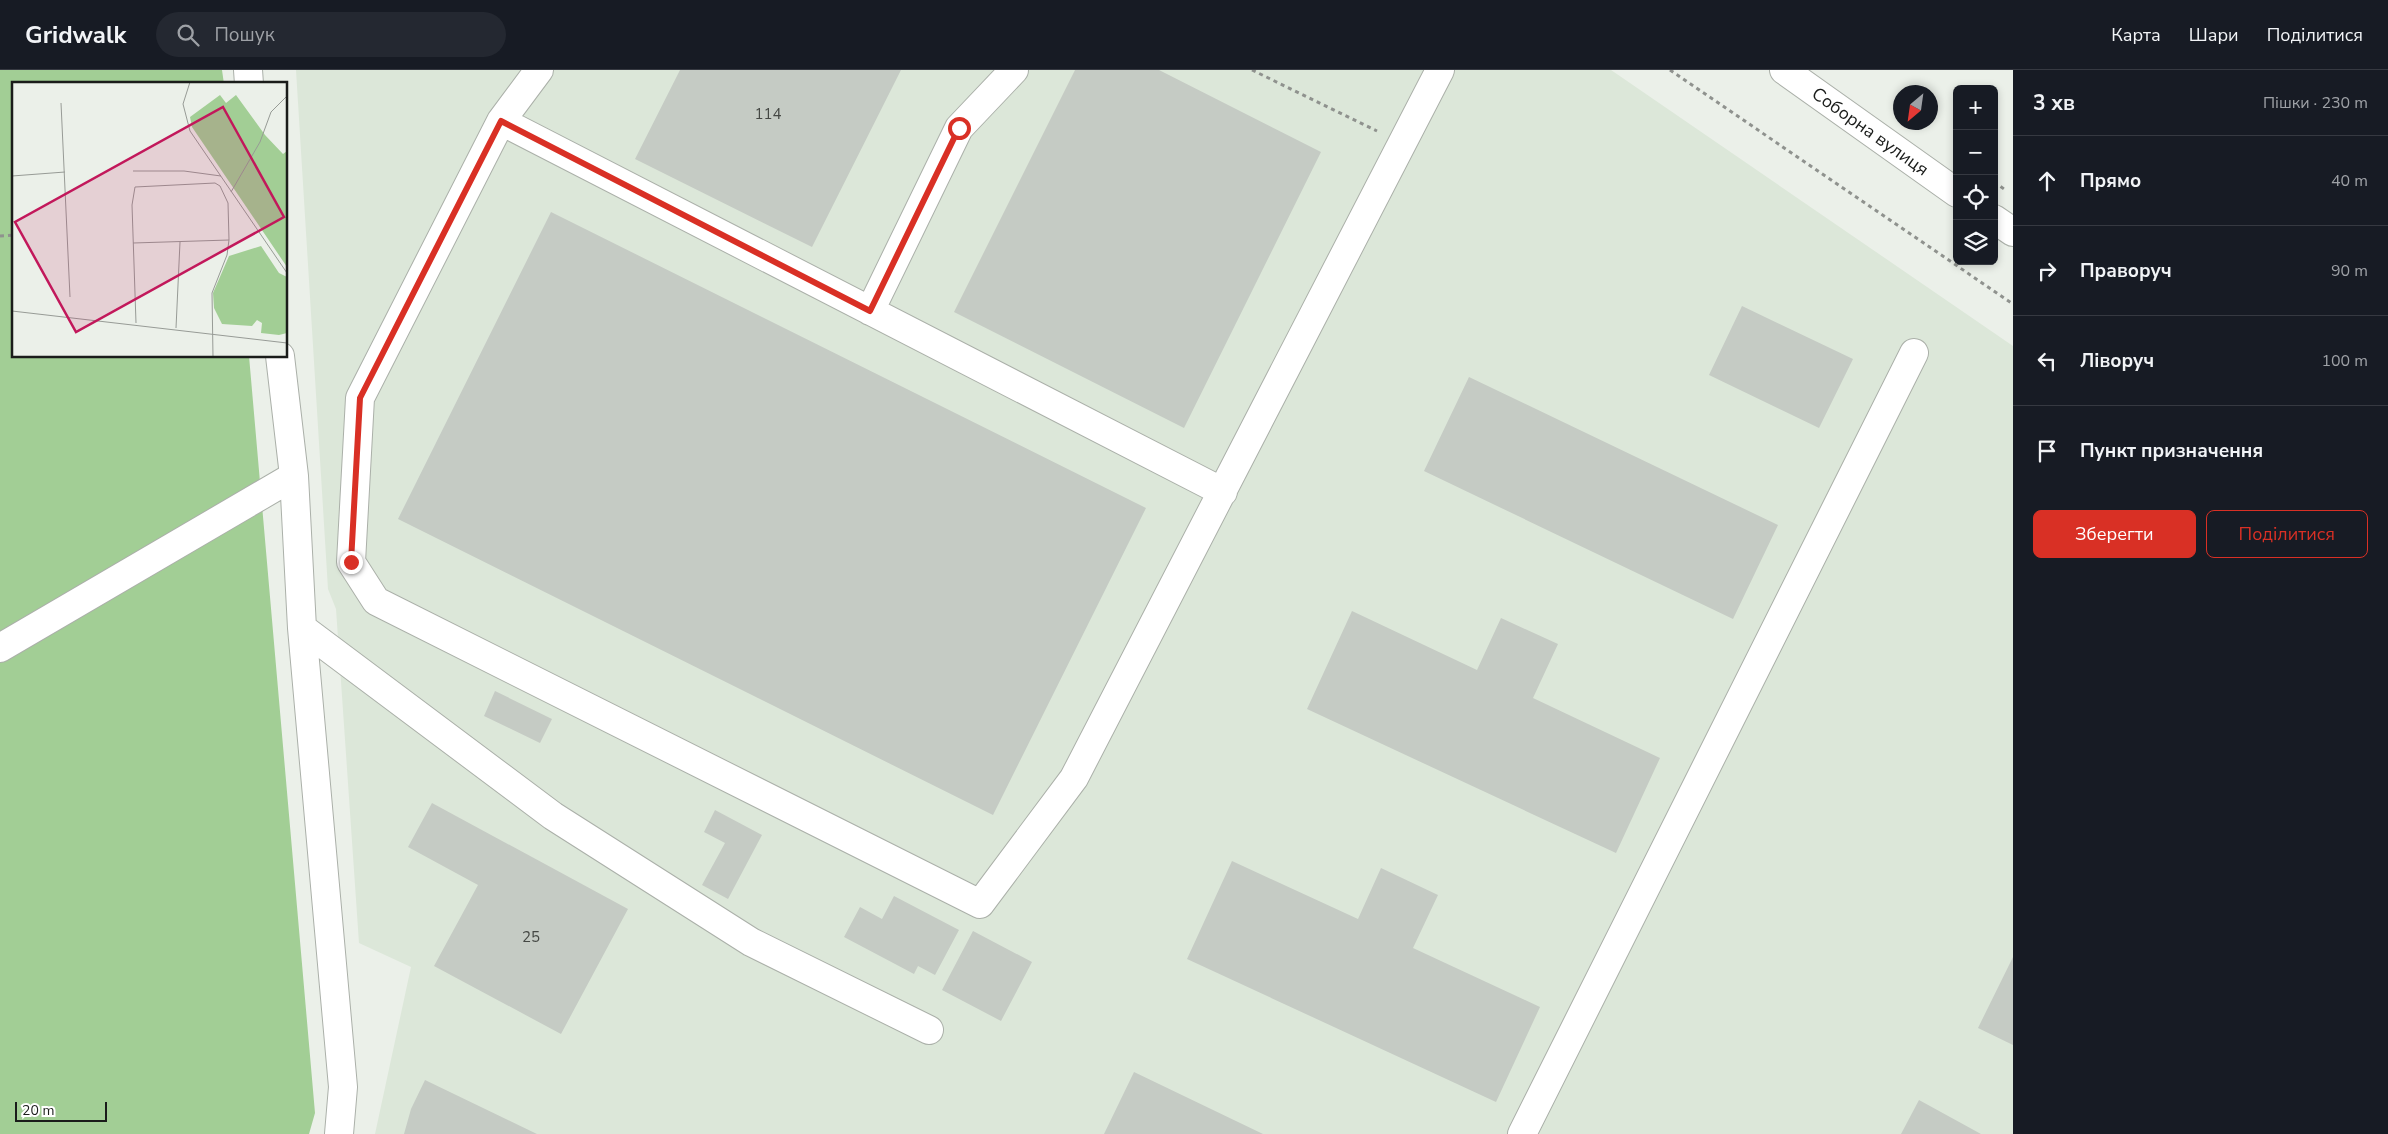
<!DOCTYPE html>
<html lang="uk">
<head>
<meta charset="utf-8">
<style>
	body { margin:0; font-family:"Nunito Sans",sans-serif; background:#242831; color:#f1f3f6 }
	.controls { position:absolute; right:15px; top:15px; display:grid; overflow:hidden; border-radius:8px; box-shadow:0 2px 8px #0003 }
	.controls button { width:45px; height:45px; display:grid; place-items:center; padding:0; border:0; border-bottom:1px solid #363941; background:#171b24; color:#f1f3f6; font:25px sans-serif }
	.compass { position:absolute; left:1893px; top:15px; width:45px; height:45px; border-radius:50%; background:#171b24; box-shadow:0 2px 8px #0003; rotate:209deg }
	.scale { position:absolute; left:15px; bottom:12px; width:92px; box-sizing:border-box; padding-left:5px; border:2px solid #1a1c1a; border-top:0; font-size:14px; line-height:18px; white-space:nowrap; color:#1a1c1a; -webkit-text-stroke:4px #fff; paint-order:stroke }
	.stop { position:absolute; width:15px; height:15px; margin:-11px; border:4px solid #d93025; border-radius:50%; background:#fff }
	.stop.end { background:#d93025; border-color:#fff; box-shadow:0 1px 5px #0008 }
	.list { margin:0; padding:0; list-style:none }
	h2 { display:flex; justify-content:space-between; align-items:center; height:65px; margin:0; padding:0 20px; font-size:21px }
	h2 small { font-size:16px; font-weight:400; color:#9ea1a6 }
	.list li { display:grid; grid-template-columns:32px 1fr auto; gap:15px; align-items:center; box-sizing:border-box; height:90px; padding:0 20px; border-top:1px solid #363941 }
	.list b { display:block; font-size:19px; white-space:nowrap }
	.list em { font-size:16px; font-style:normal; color:#9ea1a6 }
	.actions { display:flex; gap:10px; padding:15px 20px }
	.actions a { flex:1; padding:11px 0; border:1px solid #d93025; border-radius:8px; text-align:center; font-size:18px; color:#d93025 }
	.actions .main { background:#d93025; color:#fff }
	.icon { flex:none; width:28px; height:28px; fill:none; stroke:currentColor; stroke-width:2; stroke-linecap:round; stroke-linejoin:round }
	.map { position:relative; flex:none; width:2013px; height:1064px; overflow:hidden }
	header { display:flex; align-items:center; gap:30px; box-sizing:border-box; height:70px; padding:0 25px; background:#171b24; border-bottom:1px solid #363941 }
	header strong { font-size:24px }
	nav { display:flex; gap:28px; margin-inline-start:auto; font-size:18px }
	.search { width:350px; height:45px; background:#242831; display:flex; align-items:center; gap:12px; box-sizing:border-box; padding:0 18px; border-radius:28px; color:#9ea1a6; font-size:19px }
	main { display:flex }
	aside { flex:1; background:#171b24 }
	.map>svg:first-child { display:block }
	.built { fill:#dce7d9 }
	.green { fill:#a2ce95 }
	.building { fill:#c5cbc4 }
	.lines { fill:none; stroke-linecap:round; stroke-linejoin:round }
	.minor-casing { stroke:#abb0a9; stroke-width:30 }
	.major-casing { stroke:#abb0a9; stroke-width:30 }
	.path { stroke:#8f928e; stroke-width:3; stroke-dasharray:4 4; stroke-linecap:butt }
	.minor { stroke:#fff; stroke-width:28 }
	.major { stroke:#fff; stroke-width:28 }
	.route { stroke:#d93025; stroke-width:6 }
	.labels { text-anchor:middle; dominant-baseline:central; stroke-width:5; stroke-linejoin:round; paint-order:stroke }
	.number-label { font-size:15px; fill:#454844 }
	.street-label { font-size:18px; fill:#1a1c1a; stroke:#fff }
	.inset-road { fill:none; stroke:#979b96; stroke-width:1 }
	.view { fill:#c2185b; fill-opacity:0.15; stroke:#c2185b; stroke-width:2.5 }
	.inset-edge { fill:none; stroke:#1a1c1a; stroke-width:2.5 }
</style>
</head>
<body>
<header>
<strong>Gridwalk</strong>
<div class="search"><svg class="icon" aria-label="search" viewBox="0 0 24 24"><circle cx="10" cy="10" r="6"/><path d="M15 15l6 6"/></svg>Пошук</div>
<nav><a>Карта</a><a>Шари</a><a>Поділитися</a></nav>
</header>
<main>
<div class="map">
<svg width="2013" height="1064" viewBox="0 0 2013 1064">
	<rect width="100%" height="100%" fill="#ebf0e9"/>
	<path class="built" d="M296,0h1315l402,276v788h-1638l36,-167 -52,-24 -23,-334 -8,-20z"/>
	<path class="green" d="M0,0h222l2,14h-210v272h235l66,757 -6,21h-309z"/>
	<path class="building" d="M680,0h221l-89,177 -177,-88z
		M1075,0h84l162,82 -137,276 -230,-116z
		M551,142l595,296 -153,307 -595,-296z
		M1742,236l111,53 -34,69 -110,-53z
		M1469,307l309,148 -45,94 -309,-148z
		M1352,541l125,59 24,-52 57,26 -25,54 127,60 -44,95 -309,-144z
		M495,621l57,28 -12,24 -56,-27z
		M432,733l196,106 -67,125 -127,-68 44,-81 -70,-38z
		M715,740l47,25 -34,64 -26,-14 23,-42 -21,-11z
		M1232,791l126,58 23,-51 57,27 -25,53 127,59 -44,95 -309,-143z
		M894,826l65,34 -24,45 -17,-9 -4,8 -70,-37 16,-30 22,12z
		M973,861l59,31 -31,59 -59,-31z
		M2013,887v88l-35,-17z
		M1134,1002l129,62h-159z
		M425,1010l112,54h-133l7,-25z
		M1919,1030l62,34h-80z"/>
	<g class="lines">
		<g class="minor-casing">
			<path id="minor" d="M248,0l1,14
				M501,51l38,-51
				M870,241l89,-183 55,-58
				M280,286l14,120 8,152 41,459 -4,47
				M1223,422l-722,-371 -141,277 -9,164 25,39 604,303 94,-126 366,-708
				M302,558l251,188 198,126 178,88
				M0,578l294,-172
				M1522,1064l392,-781"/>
		</g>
		<g class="major-casing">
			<g id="major">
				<path id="s1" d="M1784,0l173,123"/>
				<path d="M1994,149l19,13"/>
			</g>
		</g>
		<path class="path" d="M1252,0l125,61
			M1670,0l343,234
			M1994,112l10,7
			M0,166l14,-1"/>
		<use href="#minor" class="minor"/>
		<use href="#major" class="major"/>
	</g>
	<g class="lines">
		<path class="route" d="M351,492l9,-164 141,-277 369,190 89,-183"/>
	</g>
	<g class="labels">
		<g class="number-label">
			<text x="768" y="44">114</text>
			<text x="531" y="867">25</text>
		</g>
		<g class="street-label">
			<text stroke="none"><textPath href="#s1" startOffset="106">Соборна вулиця</textPath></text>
		</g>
	</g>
	<g transform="translate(12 12)">
		<rect width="275" height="275" fill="#ebf0e9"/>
		<path d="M208,13l6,8 10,-8 29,40 18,19 4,-3v116l-95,-140 -2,-10zM249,164l18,27 8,4v56l-8,2 -18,-2 1,-10 -5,-3 -5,6 -30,-2 -8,-16 -1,-15 16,-37z" fill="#a2ce95"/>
		<path class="inset-road" d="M178,0l-7,22 7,27 97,142M49,21l9,194M121,89h51l37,5M0,94l53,-4M219,110l29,-50 11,-30 16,-16M121,161l96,-3 -1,-37 -8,-17 -5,-3 -80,4 -3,18 4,118M0,229l275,32M164,246l4,-86M201,275l-1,-64 15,-38 2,-15"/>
		<path class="view" d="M211,25l61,110 -208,115 -61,-110z"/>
		<rect width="275" height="275" class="inset-edge"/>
	</g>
</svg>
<div class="controls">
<button>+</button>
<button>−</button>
<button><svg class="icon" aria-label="locate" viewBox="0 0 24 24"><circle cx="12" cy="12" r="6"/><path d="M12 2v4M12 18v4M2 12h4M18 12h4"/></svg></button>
<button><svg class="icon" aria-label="layers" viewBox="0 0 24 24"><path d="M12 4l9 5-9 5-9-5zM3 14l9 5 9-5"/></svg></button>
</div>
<svg class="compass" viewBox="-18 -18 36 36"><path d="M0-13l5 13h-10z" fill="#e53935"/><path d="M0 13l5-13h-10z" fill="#9ea1a6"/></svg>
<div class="scale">20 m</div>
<div class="stop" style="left:959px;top:58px"></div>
<div class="stop end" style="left:351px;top:492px"></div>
</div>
<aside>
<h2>3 хв<small>Пішки · 230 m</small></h2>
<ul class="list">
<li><svg class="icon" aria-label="ahead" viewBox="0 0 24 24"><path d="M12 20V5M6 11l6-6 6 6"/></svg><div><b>Прямо</b></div><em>40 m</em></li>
<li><svg class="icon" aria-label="right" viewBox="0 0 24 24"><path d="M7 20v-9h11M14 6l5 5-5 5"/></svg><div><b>Праворуч</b></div><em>90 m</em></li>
<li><svg class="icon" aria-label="left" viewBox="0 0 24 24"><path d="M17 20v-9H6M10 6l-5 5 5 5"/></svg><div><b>Ліворуч</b></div><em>100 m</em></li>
<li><svg class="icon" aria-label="arrive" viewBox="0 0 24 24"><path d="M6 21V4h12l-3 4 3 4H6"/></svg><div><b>Пункт призначення</b></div></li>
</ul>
<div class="actions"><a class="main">Зберегти</a><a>Поділитися</a></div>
</aside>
</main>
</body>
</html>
